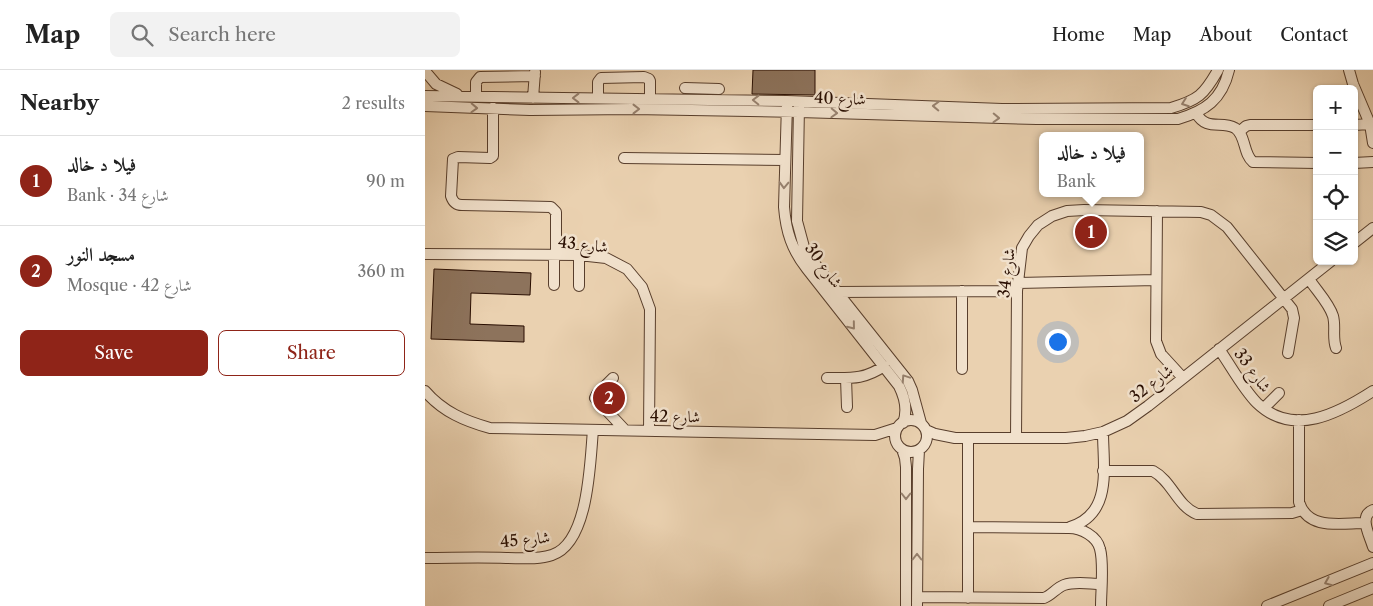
<!DOCTYPE html>
<html lang="en">
<head>
<meta charset="utf-8">
<style>
	body { margin:0; font-family:"Libre Caslon Text",Amiri,serif; background:#f2f2f2; color:#222 }
	.controls { position:absolute; right:15px; top:15px; display:grid; overflow:hidden; border-radius:8px; box-shadow:0 1px 4px #0004 }
	.controls button { width:45px; height:45px; display:grid; place-items:center; padding:0; border:0; border-bottom:1px solid #e0e0e0; background:#fff; color:#222; font:25px sans-serif }
	.you { position:absolute; left:632px; top:271px; width:18px; height:18px; margin:-12px; border:4px solid #fff; border-radius:50%; background:#1a73e8; box-shadow:0 0 0 8px #1a73e833 }
	.badge { display:grid; place-items:center; width:32px; height:32px; border-radius:50%; background:#8f2418; color:#fff; font-size:16px; font-weight:700 }
	.pin { position:absolute; translate:-50% -50%; border:2px solid #fff; box-shadow:0 1px 5px #0006 }
	.popup { position:absolute; left:614px; top:62px; width:105px; height:65px; box-sizing:border-box; display:grid; place-content:center; border-radius:8px; background:#fff; filter:drop-shadow(0 1px 4px #0005); font-size:16px; white-space:nowrap; color:#767676 }
	.popup b { font-size:19px; color:#222 }
	.popup::after { content:''; position:absolute; left:50%; top:100%; margin-left:-10px; border:10px solid transparent; border-top-color:#fff }
	.list { margin:0; padding:0; list-style:none }
	h2 { display:flex; justify-content:space-between; align-items:center; height:65px; margin:0; padding:0 20px; font-size:21px }
	h2 small { font-size:16px; font-weight:400; color:#767676 }
	.list li { display:grid; grid-template-columns:32px 1fr auto; gap:15px; align-items:center; box-sizing:border-box; height:90px; padding:0 20px; border-top:1px solid #e0e0e0 }
	.list b { display:block; font-size:19px; white-space:nowrap }
	.list p { margin:0; font-size:16px; white-space:nowrap; color:#767676 }
	.list em { font-size:16px; font-style:normal; color:#767676 }
	.actions { display:flex; gap:10px; padding:15px 20px }
	.actions a { flex:1; padding:11px 0; border:1px solid #8f2418; border-radius:8px; text-align:center; font-size:18px; color:#8f2418 }
	.actions .main { background:#8f2418; color:#fff }
	.icon { flex:none; width:28px; height:28px; fill:none; stroke:currentColor; stroke-width:2; stroke-linecap:round; stroke-linejoin:round }
	.map { position:relative; flex:none; width:948px; height:536px; overflow:hidden }
	header { display:flex; align-items:center; gap:30px; box-sizing:border-box; height:70px; padding:0 25px; background:#fff; border-bottom:1px solid #e0e0e0 }
	header strong { font-size:24px }
	nav { display:flex; gap:28px; margin-inline-start:auto; font-size:18px }
	.search { width:350px; height:45px; background:#f2f2f2; display:flex; align-items:center; gap:12px; box-sizing:border-box; padding:0 18px; border-radius:8px; color:#767676; font-size:19px }
	main { display:flex }
	aside { flex:1; background:#fff }
	.map>svg:first-child { display:block }
	.building { fill:#8d735c; stroke:#280d00 }
	.lines { fill:none; stroke-linecap:round; stroke-linejoin:round }
	.minor-casing { stroke:#583e2c; stroke-width:12 }
	.minor { stroke:#f1e1cc; stroke-width:10 }
	.oneway { stroke:#978270 }
	.labels { text-anchor:middle; dominant-baseline:central; stroke-width:5; stroke-linejoin:round; paint-order:stroke }
	.street-label { font-size:16px; fill:#280d00; stroke:#f1e1cc }
</style>
</head>
<body>
<header>
<strong>Map</strong>
<div class="search"><svg class="icon" aria-label="search" viewBox="0 0 24 24"><circle cx="10" cy="10" r="6"/><path d="M15 15l6 6"/></svg>Search here</div>
<nav><a>Home</a><a>Map</a><a>About</a><a>Contact</a></nav>
</header>
<main>
<aside>
<h2>Nearby<small>2 results</small></h2>
<ul class="list">
<li><span class="badge">1</span><div><b>فيلا د خالد</b><p>Bank · شارع 34</p></div><em>90 m</em></li>
<li><span class="badge">2</span><div><b>مسجد النور</b><p>Mosque · شارع 42</p></div><em>360 m</em></li>
</ul>
<div class="actions"><a class="main">Save</a><a>Share</a></div>
</aside>
<div class="map">
<svg width="948" height="536" viewBox="0 0 948 536">
	<rect width="100%" height="100%" fill="#ead1b0"/>
	<filter id="stains"><feTurbulence type="fractalNoise" baseFrequency=".004" numOctaves="4"/><feColorMatrix values="0 0 0 0 .2 0 0 0 0 .09 0 0 0 0 .02 0 0 0 .5 -.17"/></filter>
	<radialGradient id="worn" r=".72"><stop offset=".6" stop-color="#630" stop-opacity="0"/><stop offset="1" stop-color="#630" stop-opacity=".3"/></radialGradient>
	<path class="building" d="M328,0h62v25l-63,-1z
		M9,199l97,4 -1,22 -59,-2 -1,31 54,2v16l-93,-3z"/>
	<g class="lines">
		<g class="minor-casing">
			<path id="minor" d="M924,0l4,14 17,40 3,19
				M0,1l11,13 21,10
				M260,18l34,1
				M0,26l362,5 215,8 169,-1c27,-8 33,-13 47,-38
				M51,27v-15l4,-5 55,-1
				M108,28l2,-26
				M173,28v-16l3,-4 43,-1 5,2 1,2v18
				M362,34l-3,103c2,25 8,43 23,62l92,117c6,12 9,24 4,37
				M0,36l105,4 103,-1 166,3 238,7h141c27,-8 44,-19 51,-49
				M374,36l-2,115 7,26 11,17 93,117 4,9 9,33
				M68,38v48l-3,2 -32,-1 -5,2 -2,37c2,6 5,9 11,9l89,2 5,5v43
				M771,43c11,19 25,7 39,15 11,7 8,26 18,34l64,1
				M929,55l16,-1
				M814,62l7,-6 4,-1h67
				M199,88l161,2
				M929,93l19,-1
				M732,141l-1,130 5,13 22,24
				M929,173l19,-15
				M0,184l154,1 27,3 21,11 15,18 8,22 -1,122
				M154,185v31
				M884,209c7,11 20,24 24,37 3,11 -1,21 3,32
				M593,213l138,-3
				M129,215v-30
				M412,222l180,-1
				M794,279c12,17 24,40 38,54 36,35 82,10 116,-12
				M537,299v-78
				M188,308l-16,16 -2,4 30,32
				M402,308c23,0 37,2 57,-12
				M421,308l1,29
				M0,321c18,21 40,30 65,37l385,7 22,-7
				M839,338l15,-15
				M874,350v82c9,29 42,21 66,21
				M470 366a16 16 0 1 1 32 0a16 16 0 1 1-32 0Z
				M501,360l9,4 20,4h111l19,-2 18,-4 24,-11 21,-15 183,-145
				M543,368v160
				M591,368l1,-147 5,-43 7,-12 9,-11 14,-9 15,-5 17,-1 117,2 10,3 16,12 65,82 2,9 -6,35
				M477,379l3,9 1,9v139
				M678,401h50c19,10 24,35 44,43l95,-1 10,-3
				M948,440c-15,6 -3,26 0,37
				M543,457l101,1c12,0 28,8 31,21 4,14 1,42 1,57
				M645,457c43,-13 33,-60 33,-95
				M0,488c27,0 54,-1 81,0 14,0 32,2 46,-3 37,-12 38,-93 41,-125
				M492,527l127,1c8,-3 12,-10 20,-13 11,-4 26,-1 37,-1
				M492,536l1,-137 1,-19
				M842,536l106,-43
				M904,536l44,-18"/>
		</g>
		<use href="#minor" class="minor"/>
	</g>
	<defs><path id="oneway-chevron" d="M-2-3.5L2.5 0L-2 3.5" fill="none" stroke-width="1.6" stroke-linecap="round" stroke-linejoin="round" transform="scale(1.25)"/></defs>
	<g class="oneway">
		<use href="#oneway-chevron" transform="translate(151 28) rotate(180)"/>
		<use href="#oneway-chevron" transform="translate(331 30) rotate(-179)"/>
		<use href="#oneway-chevron" transform="translate(760 33) rotate(160)"/>
		<use href="#oneway-chevron" transform="translate(511 36) rotate(-178)"/>
		<use href="#oneway-chevron" transform="translate(49 38) rotate(2)"/>
		<use href="#oneway-chevron" transform="translate(211 39)"/>
		<use href="#oneway-chevron" transform="translate(409 43) rotate(2)"/>
		<use href="#oneway-chevron" transform="translate(571 48) rotate(2)"/>
		<use href="#oneway-chevron" transform="translate(359 115) rotate(92)"/>
		<use href="#oneway-chevron" transform="translate(427 256) rotate(51)"/>
		<use href="#oneway-chevron" transform="translate(480 308) rotate(-124)"/>
		<use href="#oneway-chevron" transform="translate(481 426) rotate(90)"/>
		<use href="#oneway-chevron" transform="translate(492 487) rotate(-90)"/>
		<use href="#oneway-chevron" transform="translate(903 512) rotate(158)"/>
	</g>
	<g class="labels">
		<g class="street-label">
			<text transform="translate(415 28) rotate(2)">شارع 40</text>
			<text transform="translate(158 174) rotate(6)">شارع 43</text>
			<text transform="translate(399 195) rotate(54)">شارع 30</text>
			<text transform="translate(581 203) rotate(-83)">شارع 34</text>
			<text transform="translate(828 300) rotate(54)">شارع 33</text>
			<text transform="translate(726 313) rotate(-38)">شارع 32</text>
			<text transform="translate(250 346) rotate(1)">شارع 42</text>
			<text transform="translate(100 469) rotate(-6)">شارع 45</text>
		</g>
	</g>
	<rect width="100%" height="100%" filter="url(#stains)"/>
	<rect width="100%" height="100%" fill="url(#worn)"/>
</svg>
<div class="controls">
<button>+</button>
<button>−</button>
<button><svg class="icon" aria-label="locate" viewBox="0 0 24 24"><circle cx="12" cy="12" r="6"/><path d="M12 2v4M12 18v4M2 12h4M18 12h4"/></svg></button>
<button><svg class="icon" aria-label="layers" viewBox="0 0 24 24"><path d="M12 4l9 5-9 5-9-5zM3 14l9 5 9-5"/></svg></button>
</div>
<div class="you"></div>
<div class="pin badge" style="left:666px;top:162px">1</div>
<div class="popup"><b>فيلا د خالد</b>Bank</div>
<div class="pin badge" style="left:184px;top:328px">2</div>
</div>
</main>
</body>
</html>
